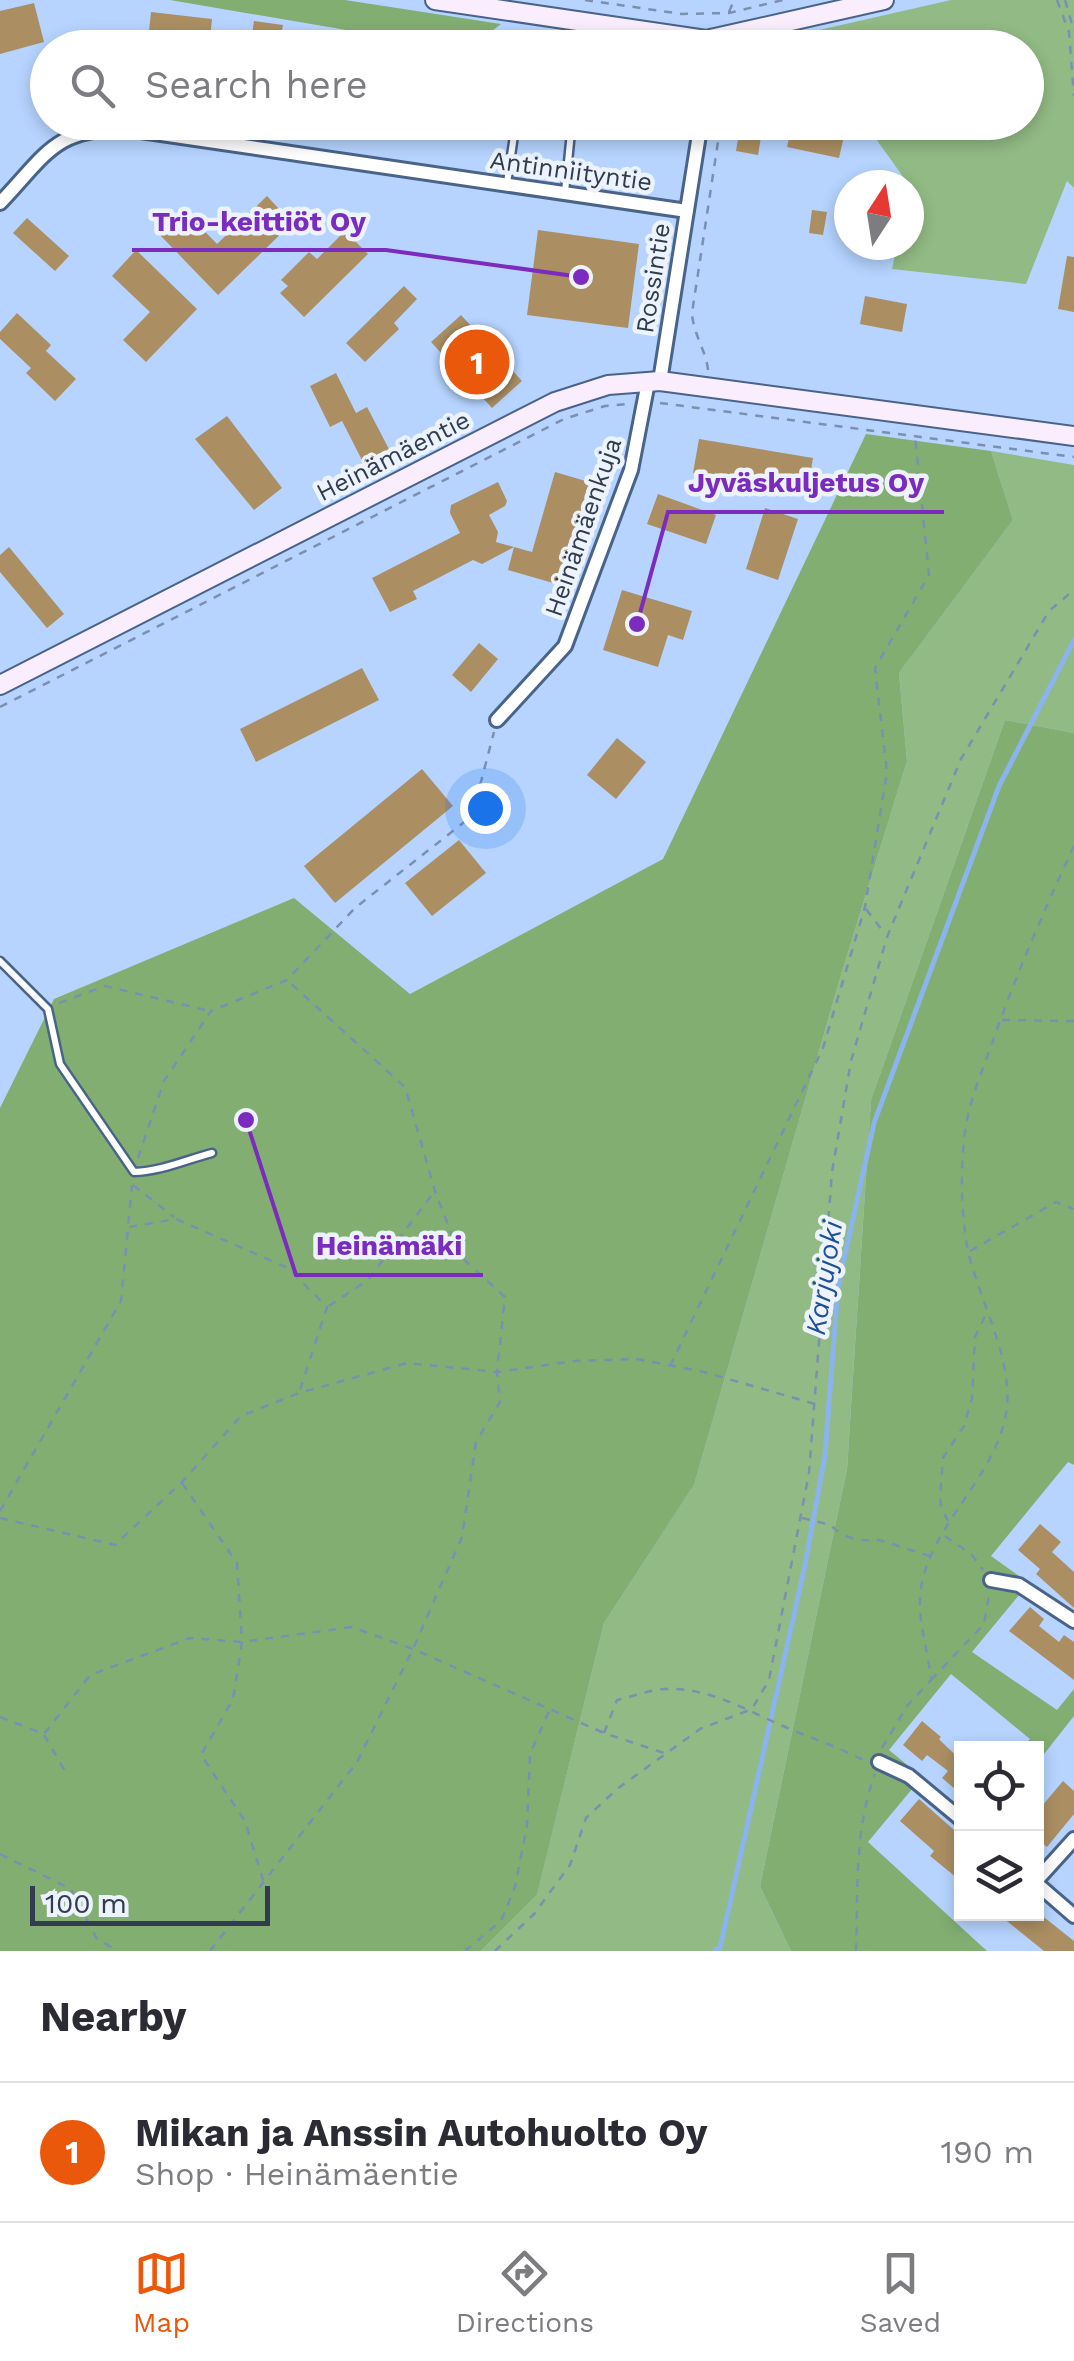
<!DOCTYPE html>
<html lang="en">
<head>
<meta charset="utf-8">
<style>
	body { margin:0; font-family:"Work Sans",sans-serif; background:#f7f7f7; color:#2b2b33 }
	.controls { position:absolute; right:30px; bottom:30px; display:grid; overflow:hidden; border-radius:0px; box-shadow:0 5px 15px #0003 }
	.controls button { width:90px; height:90px; display:grid; place-items:center; padding:0; border:0; border-bottom:2px solid #e1e1e2; background:#fff; color:#2b2b33; font:50px sans-serif }
	.compass { position:absolute; left:834px; top:170px; width:90px; height:90px; border-radius:50%; background:#fff; box-shadow:0 5px 15px #0003; rotate:12deg }
	.scale { position:absolute; left:30px; bottom:25px; width:240px; box-sizing:border-box; padding-left:10px; border:5px solid #313d4e; border-top:0; font-size:28px; line-height:35px; white-space:nowrap; color:#313d4e; -webkit-text-stroke:8px #edf3fc; paint-order:stroke }
	.you { position:absolute; left:485px; top:808px; width:35px; height:35px; margin:-25px; border:8px solid #fff; border-radius:50%; background:#1a73e8; box-shadow:0 0 0 15px #1a73e833 }
	.badge { display:grid; place-items:center; width:65px; height:65px; border-radius:50%; background:#ea580c; color:#fff; font-size:32px; font-weight:700 }
	.pin { position:absolute; translate:-50% -50%; border:5px solid #fff; box-shadow:0 2px 10px #0006 }
	.list { margin:0; padding:0; list-style:none }
	h2 { display:flex; justify-content:space-between; align-items:center; height:130px; margin:0; padding:0 40px; font-size:42px }
	h2 small { font-size:32px; font-weight:400; color:#7c7c81 }
	.list li { display:grid; grid-template-columns:65px 1fr auto; gap:30px; align-items:center; box-sizing:border-box; height:140px; padding:0 40px; border-top:2px solid #e1e1e2 }
	.list b { display:block; font-size:38px; white-space:nowrap }
	.list p { margin:0; font-size:32px; white-space:nowrap; color:#7c7c81 }
	.list em { font-size:32px; font-style:normal; color:#7c7c81 }
	.icon { flex:none; width:55px; height:55px; fill:none; stroke:currentColor; stroke-width:2; stroke-linecap:round; stroke-linejoin:round }
	.map { position:relative; flex:none; width:1074px; height:1951px; overflow:hidden }
	.search { position:absolute; background:#fff; box-shadow:0 5px 15px #0003; left:30px; right:30px; top:30px; height:110px; display:flex; align-items:center; gap:25px; box-sizing:border-box; padding:0 35px; border-radius:55px; color:#7c7c81; font-size:38px }
	.sheet { height:270px; background:#fff }
	nav { display:flex; justify-content:space-around; align-items:center; box-sizing:border-box; height:140px; border-top:2px solid #e1e1e2; background:#fff; font-size:28px; color:#7c7c81 }
	nav a { display:grid; justify-items:center; gap:5px }
	nav .on { color:#ea580c }
	.map>svg:first-child { display:block }
	.green { fill:#92ba84 }
	.forest { fill:#82ae72 }
	.lines { fill:none; stroke-linecap:round; stroke-linejoin:round }
	.stream { stroke:#8bb4ef; stroke-width:5 }
	.building { fill:#ab8f63 }
	.lane-casing { stroke:#496389; stroke-width:11 }
	.street-casing { stroke:#496389; stroke-width:18 }
	.secondary-casing { stroke:#496389; stroke-width:22 }
	.path { stroke:#7b90b0; stroke-width:2.5; stroke-dasharray:8 8; stroke-linecap:butt }
	.lane { stroke:#fff; stroke-width:6 }
	.street { stroke:#fff; stroke-width:12 }
	.secondary { stroke:#faedfe; stroke-width:18 }
	.labels { text-anchor:middle; dominant-baseline:central; stroke-width:9; stroke-linejoin:round; paint-order:stroke }
	.street-label { font-size:25px; fill:#313d4e; stroke:#edf3fc }
	.water-label { font-size:28px; font-style:italic; fill:#1f5197; stroke:#edf3fc }
	.leader { fill:none; stroke:#7b2cbf; stroke-width:4 }
	.callout-dot { fill:#7b2cbf; stroke:#edf3fc; stroke-width:4 }
	.callout-label { font-size:28px; text-anchor:middle; font-weight:bold; fill:#7b2cbf; stroke:#edf3fc; stroke-width:9; stroke-linejoin:round; paint-order:stroke }
</style>
</head>
<body>
<div class="map">
<svg width="1074" height="1951" viewBox="0 0 1074 1951">
	<rect width="100%" height="100%" fill="#b6d4ff"/>
	<path class="green" d="M951,0h123v188l-7,-7 -41,103 -134,-15 5,-24h12v-60l-33,-46 -34,-16 184,-1v-74l-282,-1z
		M991,451l83,14v268l-69,-13 -134,380 -24,369 -87,417 31,65h-310l56,-56 67,-272 90,-138 144,-500 69,-224 -8,-88 114,-153z"/>
	<path class="forest" d="M170,0h175l156,24 -30,23h-25z
		M866,434l125,17 22,69 -114,153 8,88 -69,224 -144,500 -90,138 -67,272 -56,56h-481v-843l54,-109 240,-101 116,96 253,-135z
		M1005,720l69,13v732l-6,-3 -77,94 38,27 -57,69 85,58 17,-21v27l-37,47 -1,-15h-14l8,-9 -79,-65 -62,76 33,27 -54,65 119,109h-196l-31,-65 87,-417 24,-369z"/>
	<g class="lines">
		<path class="stream" d="M715,1951l5,-3 85,-383 20,-110 13,-168 36,-164 125,-337 75,-146"/>
	</g>
	<path class="building" d="M34,3l10,39 -44,12v-43z
		M151,12l61,7 -3,29h-32v-4l-29,-3z
		M254,21l29,4 -4,23h-29z
		M792,125l52,11 -5,22 -52,-11z
		M740,127l22,4 -4,24 -22,-4z
		M267,196l25,27 -74,72 -60,-62 25,-24 34,35z
		M812,210l15,2 -4,23 -14,-2z
		M27,218l42,38 -14,15 -42,-38z
		M538,230l101,14 -11,84 -101,-13z
		M345,231l23,23 -64,63 -24,-24 8,-7 -7,-6 28,-28 8,7z
		M136,250l61,59 -51,53 -23,-22 27,-28 -38,-36z
		M1067,256l7,1v55l-16,-3z
		M404,286l13,13 -23,24 5,6 -34,33 -19,-19z
		M865,296l42,8 -5,28 -42,-8z
		M17,313l34,32 -5,6 30,28 -21,22 -29,-28 5,-5 -31,-29v-7z
		M461,315l61,66 -30,27 -61,-66z
		M336,373l20,40 11,-6 23,44 -26,13 -22,-43 -12,6 -20,-41z
		M227,416l55,72 -28,22 -59,-71z
		M699,439l114,19 -6,35 -114,-20z
		M555,472l34,10 -29,103 -52,-15 6,-23 18,5z
		M498,482l9,19 -2,5 -16,9 9,17 -2,10 18,5 -32,17 -9,-4 -60,31 4,8 -27,13 -18,-34 88,-45 -10,-20 1,-8z
		M658,494l58,21 -10,29 -59,-20z
		M765,508l33,11 -20,61 -32,-11z
		M9,547l55,67 -17,14 -47,-56v-17z
		M622,590l70,21 -9,29 -15,-5 -10,32 -55,-17z
		M479,643l19,16 -27,33 -19,-17z
		M362,668l17,32 -123,62 -16,-33z
		M617,738l29,24 -30,37 -29,-24z
		M422,769l31,37 -118,97 -31,-37z
		M459,840l27,33 -54,43 -27,-33z
		M1040,1524l21,18 -9,10 22,20v36l-38,-34 4,-5 -22,-19z
		M1030,1607l14,12 -5,7 20,16 5,-7 10,7v38l-65,-49z
		M922,1721l19,16 -2,2 9,9 11,10 3,-3v40l-20,-17 6,-7 -21,-16 -5,6 -19,-16z
		M1063,1781l11,10v23l-27,33 -11,-9v-37l6,5z
		M919,1799l43,38v45l-32,-26 4,-5 -34,-30z
		M998,1914h42l34,27v10h-30z"/>
	<g class="lines">
		<g class="lane-casing">
			<path id="lane" d="M507,183l9,-61
				M565,192l7,-70
				M0,961l48,48 12,55 74,108c28,-1 51,-12 78,-19"/>
		</g>
		<g class="street-casing">
			<path id="street" d="M0,203c46,-48 55,-76 127,-74l560,82
				M660,381l41,-259
				M497,720l68,-74 66,-176 17,-88
				M991,1580l28,5 55,36
				M879,1762l30,14 53,44
				M1036,1881l38,-42
				M1036,1883l38,33"/>
		</g>
		<g class="secondary-casing">
			<path id="secondary" d="M435,0l271,40 178,-40
				M0,685l555,-283 53,-17 52,-4 414,55"/>
		</g>
		<path class="path" d="M585,0l97,14 47,-1 54,-13
			M1057,0l12,32 5,64
			M1065,0l9,31
			M729,12l5,-12
			M708,370c-2,-20 -15,-36 -16,-57l29,-191
			M660,403l414,54
			M0,707l564,-288 41,-13 22,-2
			M866,909l19,25
			M59,1003l46,-17 105,25
			M1002,1020l72,1
			M138,1158l26,-77 47,-70 76,-31 68,-72 117,-92 22,-84
			M133,1185l41,32
			M129,1227l47,-8 112,49 39,39 -28,86
			M970,1251l86,-49 18,7
			M329,1306l39,-26 66,-88
			M670,1366l153,-318 42,-141 22,-135 -12,-104 54,-93 -14,-139
			M182,1483l55,80 5,79 -9,57 -32,56 44,66 19,62
			M0,1511l121,-210 11,-116
			M0,1518l115,27 67,-63 59,-66 58,-23 108,-30 90,9 78,-11 62,-2 67,13 111,32
			M802,1518l29,7c9,12 32,18 45,14l54,17
			M948,1521l-7,-14 -1,-11 3,-38 21,-32 8,-28 3,-61 12,-25
			M945,1536l27,19 11,15
			M931,1680l53,-56 5,-29
			M0,1717l44,17 46,-59 100,-37 52,4 110,-15 61,22 191,84 60,20
			M604,1733l13,-33c15,-3 32,-10 47,-11 44,-2 80,20 119,37 27,12 54,20 80,34
			M44,1735l21,36
			M882,1748l25,-42 24,-26c-3,-33 -16,-65 -9,-98 14,-62 74,-107 84,-169 9,-51 -27,-113 -38,-162 -8,-41 -9,-103 2,-144 5,-19 13,-39 20,-58 24,-69 53,-137 84,-203
			M0,1854l71,35 26,50 21,12
			M210,1951l147,-189 56,-113 49,-112 14,-95 24,-40 -3,-30 8,-75 -45,-41 -25,-65 -30,-104 -118,-107
			M465,1951l36,-30 14,-34 12,-61 3,-72 19,-43
			M495,1951l39,-37 36,-49 16,-47 31,-29 83,-60 52,-20 17,-29 40,-207 23,-301 19,-111 36,-124 74,-178 88,-148 25,-21
			M856,1951c2,-58 -2,-121 19,-177"/>
		<use href="#lane" class="lane"/>
		<use href="#street" class="street"/>
		<use href="#secondary" class="secondary"/>
	</g>
	<g class="labels">
		<g class="street-label">
			<text transform="translate(571 171) rotate(8)">Antinniityntie</text>
			<text transform="translate(653 278) rotate(-81)">Rossintie</text>
			<text transform="translate(393 456) rotate(-27)">Heinämäentie</text>
			<text transform="translate(583 527) rotate(-71)">Heinämäenkuja</text>
		</g>
		<g class="water-label">
			<text transform="translate(824 1278) rotate(-81)">Karjujoki</text>
		</g>
	</g>
	<path class="leader" d="M581 277L386 250H132M637 624L668 512H944M246 1120L296 1275H483"/>
	<g class="callout-dot">
		<circle cx="581" cy="277" r="10"/>
		<circle cx="637" cy="624" r="10"/>
		<circle cx="246" cy="1120" r="10"/>
	</g>
	<g class="callout-label">
		<text x="259" y="231">Trio-keittiöt Oy</text>
		<text x="806" y="492">Jyväskuljetus Oy</text>
		<text x="389" y="1255">Heinämäki</text>
	</g>
</svg>
<div class="controls">
<button><svg class="icon" aria-label="locate" viewBox="0 0 24 24"><circle cx="12" cy="12" r="6"/><path d="M12 2v4M12 18v4M2 12h4M18 12h4"/></svg></button>
<button><svg class="icon" aria-label="layers" viewBox="0 0 24 24"><path d="M12 4l9 5-9 5-9-5zM3 14l9 5 9-5"/></svg></button>
</div>
<svg class="compass" viewBox="-18 -18 36 36"><path d="M0-13l5 13h-10z" fill="#e53935"/><path d="M0 13l5-13h-10z" fill="#7c7c81"/></svg>
<div class="scale">100 m</div>
<div class="you"></div>
<div class="pin badge" style="left:477px;top:362px">1</div>
<div class="search"><svg class="icon" aria-label="search" viewBox="0 0 24 24"><circle cx="10" cy="10" r="6"/><path d="M15 15l6 6"/></svg>Search here</div>
</div>
<section class="sheet">
<h2>Nearby<small></small></h2>
<ul class="list">
<li><span class="badge">1</span><div><b>Mikan ja Anssin Autohuolto Oy</b><p>Shop · Heinämäentie</p></div><em>190 m</em></li>
</ul>
</section>
<nav>
<a class="on"><svg class="icon" aria-label="map" viewBox="0 0 24 24"><path d="M3 6l6-2 6 2 6-2v14l-6 2-6-2-6 2zM9 4v14M15 6v14"/></svg>Map</a>
<a><svg class="icon" aria-label="directions" viewBox="0 0 24 24"><path d="M12 3l9 9-9 9-9-9zM9 14v-3h6M13 9l2 2-2 2"/></svg>Directions</a>
<a><svg class="icon" aria-label="saved" viewBox="0 0 24 24"><path d="M7 4h10v16l-5-4-5 4z"/></svg>Saved</a>
</nav>
</body>
</html>
